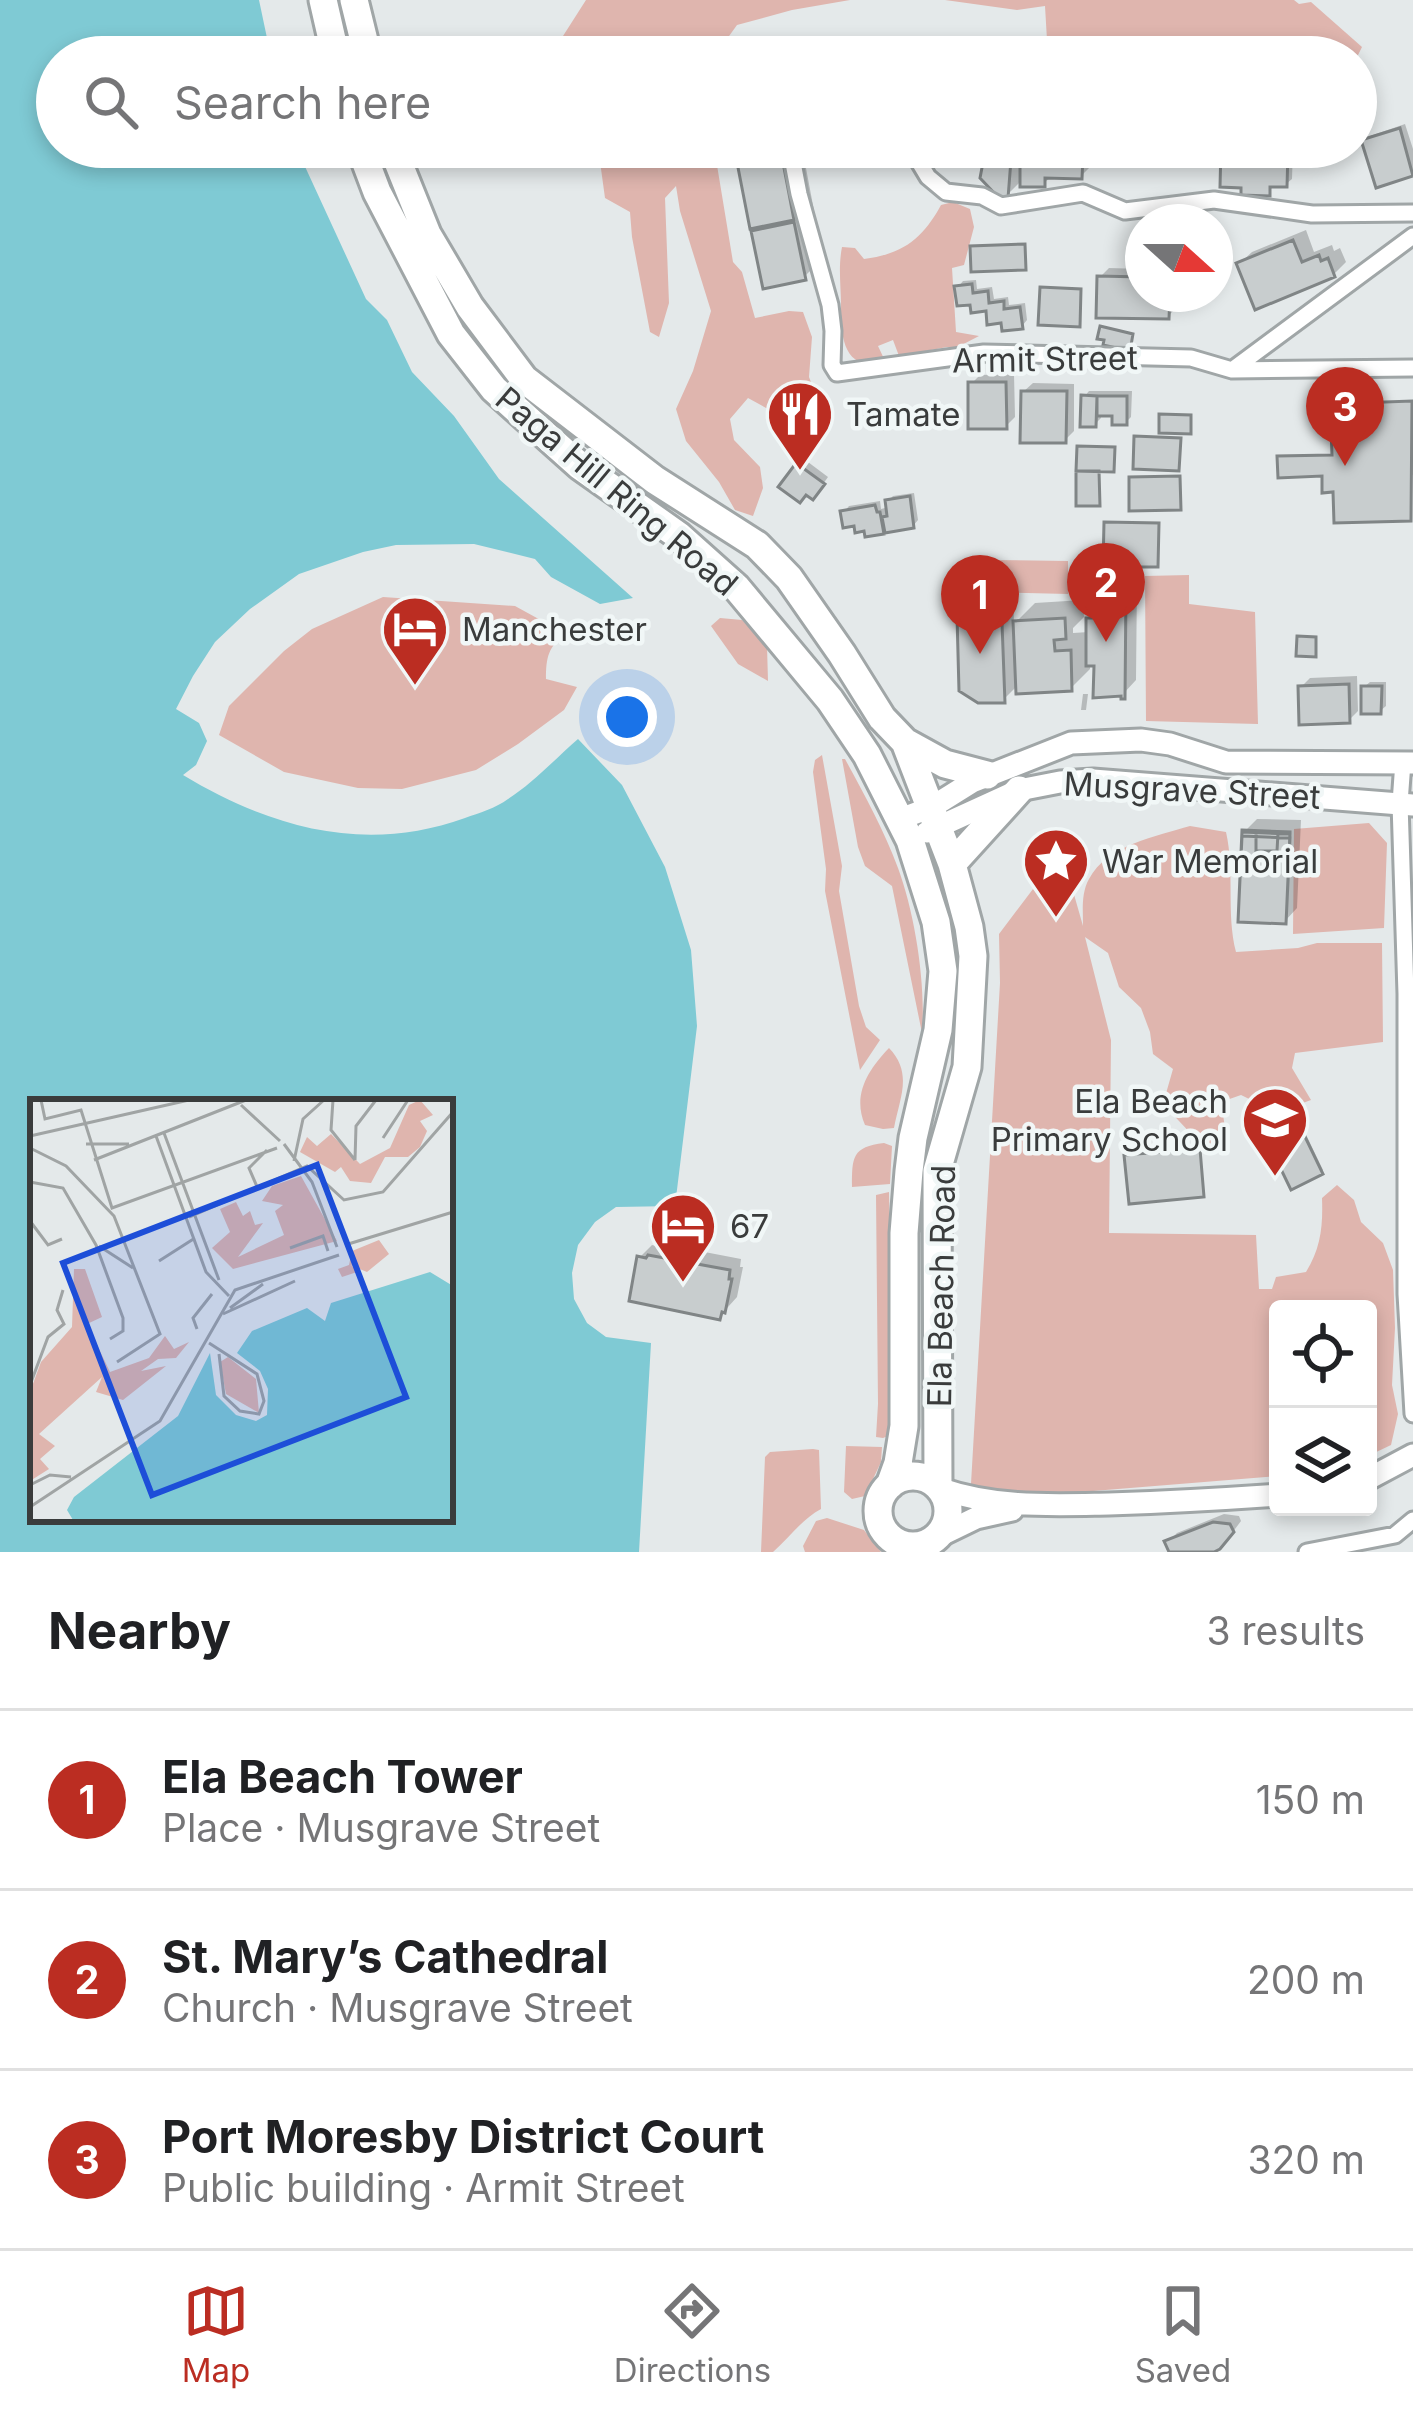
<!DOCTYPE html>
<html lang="en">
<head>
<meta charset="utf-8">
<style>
	body { margin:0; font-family:Inter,sans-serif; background:#f6f6f6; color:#202124 }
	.controls { position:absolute; right:36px; bottom:36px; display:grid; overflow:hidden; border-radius:12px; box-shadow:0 6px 18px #0003 }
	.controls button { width:108px; height:108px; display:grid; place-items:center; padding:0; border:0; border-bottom:3px solid #e0e0e0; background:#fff; color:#202124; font:60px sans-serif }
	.compass { position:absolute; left:1125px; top:204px; width:108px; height:108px; border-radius:50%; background:#fff; box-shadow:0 6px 18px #0003; rotate:111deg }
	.you { position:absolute; left:627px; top:717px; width:42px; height:42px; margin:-30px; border:9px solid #fff; border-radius:50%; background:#1a73e8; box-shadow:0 0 0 18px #1a73e833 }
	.badge { display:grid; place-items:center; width:78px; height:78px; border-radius:50%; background:#bb2d22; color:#fff; font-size:39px; font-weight:700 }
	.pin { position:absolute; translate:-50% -99px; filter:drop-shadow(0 3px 6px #0008) }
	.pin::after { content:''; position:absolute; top:63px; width:42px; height:36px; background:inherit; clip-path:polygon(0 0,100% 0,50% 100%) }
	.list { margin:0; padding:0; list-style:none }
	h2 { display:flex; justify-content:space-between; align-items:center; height:156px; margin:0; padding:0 48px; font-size:51px }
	h2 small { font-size:39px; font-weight:400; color:#757577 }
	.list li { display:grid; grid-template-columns:78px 1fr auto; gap:36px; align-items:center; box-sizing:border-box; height:180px; padding:0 48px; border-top:3px solid #e0e0e0 }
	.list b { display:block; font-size:45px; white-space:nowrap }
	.list p { margin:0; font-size:39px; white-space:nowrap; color:#757577 }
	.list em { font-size:39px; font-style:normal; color:#757577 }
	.icon { flex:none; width:66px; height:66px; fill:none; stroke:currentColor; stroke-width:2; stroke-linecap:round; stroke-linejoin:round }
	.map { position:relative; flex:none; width:1413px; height:1552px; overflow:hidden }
	.search { position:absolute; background:#fff; box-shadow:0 6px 18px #0003; left:36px; right:36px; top:36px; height:132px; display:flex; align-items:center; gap:30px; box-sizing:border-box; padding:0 42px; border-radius:66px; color:#757577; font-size:45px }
	.sheet { height:696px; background:#fff }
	nav { display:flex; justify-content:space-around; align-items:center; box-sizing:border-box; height:168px; border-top:3px solid #e0e0e0; background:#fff; font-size:33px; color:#757577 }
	nav a { display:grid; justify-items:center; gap:6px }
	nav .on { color:#bb2d22 }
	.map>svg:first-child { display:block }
	.green { fill:#dfb5ae }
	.water { fill:#7fcad4; fill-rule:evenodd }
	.shadow { fill:#0003 }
	.building { fill:#c8cdce; stroke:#808586; stroke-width:3 }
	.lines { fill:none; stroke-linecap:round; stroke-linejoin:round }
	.street-casing { stroke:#a0a6a7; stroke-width:21 }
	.secondary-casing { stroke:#a0a6a7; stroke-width:27 }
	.highway-casing { stroke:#a0a6a7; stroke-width:33 }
	.street { stroke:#fff; stroke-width:15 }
	.secondary { stroke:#fff; stroke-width:21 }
	.highway { stroke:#fff; stroke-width:27 }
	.labels { text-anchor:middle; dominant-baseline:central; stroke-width:9; stroke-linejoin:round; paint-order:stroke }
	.street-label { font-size:33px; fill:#3a3c3c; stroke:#f1f7f7 }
	.poi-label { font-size:33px; fill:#3a3c3c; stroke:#f1f7f7; text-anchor:start }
	.inset-road { fill:none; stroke:#a0a4a4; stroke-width:3 }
	.view { fill:#1d4ed8; fill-opacity:0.15; stroke:#1d4ed8; stroke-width:6 }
	.inset-edge { fill:none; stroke:#3a3c3c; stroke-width:6 }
</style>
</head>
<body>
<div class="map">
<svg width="1413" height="1552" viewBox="0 0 1413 1552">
	<rect width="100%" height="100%" fill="#e4e9ea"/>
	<path class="green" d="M586,0h264l-58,10 -55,15 -23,32h-144l-7,-21z
		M945,0h349l5,4 12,-2 51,45 -6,12 -308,-2 -3,-51 -28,4z
		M598,147h116l19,115 9,10 13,46 34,-7 14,1 9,25 -3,40 7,18 -30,24 -38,-21 -18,21 4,21 26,27 3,21 -10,28 -18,-6 -16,-28 -33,-41 -10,-32 17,-38 18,-60 -31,-100 -4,-25 -11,12 4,105 -10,34 -9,-5 -18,-95 -2,-25 -25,-14z
		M953,202l17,7 4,18 -10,38 -12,3 4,64 23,4 -25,13 -7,-2 -48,9 -6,-16 -15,6 8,17c-43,9 -45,-25 -45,-57 0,-21 -3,-38 1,-59l13,1 9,11c38,-5 58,-19 77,-54z
		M989,560l79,1v33l-79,-2z
		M1189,575v29l66,8 3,112 -112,-3 -1,-145z
		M383,597l132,9 51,28c-18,12 -20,24 -20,45l31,8 -13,23 -46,34 -42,26 -74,19 -44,-1 -74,-16 -65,-37 10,-29 55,-55 28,-22z
		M720,618l22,2 25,26 1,35 -30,-17 -27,-38z
		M822,755l20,111 -3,25 20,115 7,21 14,13 -20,30 -35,-179 1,-22 -13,-97 2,-12z
		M842,759h3c19,35 39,71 53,109 17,46 28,116 24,165l-30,-147 -27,-20 -7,-19z
		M1369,823l18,20 -3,85 -91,6 1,-105z
		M1190,826l36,6c9,40 0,81 10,120l62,-4 19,-5h65l1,99 -88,11 -3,15 19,32c-35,13 -38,11 -70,-5l-20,7 5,32 -11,11 -20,-7 -32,-34 10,-35 -20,-15 -3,-22 -9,-24 -22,-21 -11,-34 -23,-16 26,103 -2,193 147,2 3,54h13l4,-12 30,-5c15,-24 17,-46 16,-74l15,-13 17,15 7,22 22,21 10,27 2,58 -3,57 6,29 -7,31 -23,11v-147h-90v167l-308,25 30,-518 -1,-49 34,-45 34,-19 16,56c0,-15 -2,-33 6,-47 18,-34 68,-43 101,-53z
		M889,1048c24,25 11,49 5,80l-11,1 -18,-4c-13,-30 3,-55 24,-77z
		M884,1143l8,3 -2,38 -38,3c0,-30 0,-40 32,-44z
		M889,1192l4,215 -5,29 -5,2 -7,-1 2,-33 -2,-209z
		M846,1446l36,1 -1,15 -16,34 -13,3 -8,-7z
		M813,1449l6,1 2,59c-19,10 -32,29 -48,43h-12l4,-95 5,-5z
		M827,1518l37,12 17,22h-76l-2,-6 13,-25z"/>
	<path class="water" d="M0,0h259l12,57h-214v90h239l70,152 21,21 25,52 42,44 45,63 134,119 -33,6 -49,-27 -16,-18 -61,-15 -78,1 -33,7 -64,22 -49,35 -35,33 -22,34 -17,33 23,14 8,18 -11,24 -13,10c88,53 182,79 282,43 14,-5 31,-10 43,-19 25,-16 47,-40 70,-60l44,46 43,82 26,83 6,76 -22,180 -59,1 -21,15 -17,23 -6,28 2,26 13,24 19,14 45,6 -12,209h-639zM33,1102h417v417h-417z"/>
	<path class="shadow" d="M801,40l3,17h-71l9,-10z
		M1405,124l8,25v24l-35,11 -14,-43 6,-5z
		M737,147h65l21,111 -19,19 -39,8z
		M989,147h33v9l9,-9h60l-1,20 -9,9h-29l-9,8 -20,-5 -16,16z
		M1224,147h69l-1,32 -6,5h-12l-5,8z
		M1306,230l8,22 18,-7 2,6 6,-3 6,14 -13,13 -94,-11 13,-12z
		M1109,268l34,1v25h34v13l-9,9 -68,-39z
		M976,280l1,9 15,-2 2,12 14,-2 1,8 16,-2 2,17 -5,6 -19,-6 -45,-33 5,-6z
		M1014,374l1,43 -9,9 -35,-42 9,-9z
		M1033,383l41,1v47l-9,9 -42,-48z
		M1089,391h43l-1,26 -5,5 -11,-9h-14v5l-6,6 -11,-27z
		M1412,401l1,74h-3l-1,43 -73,-29 -11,-16 -45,-16 55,-3v-51z
		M812,414l14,12 -16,18 -14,-12z
		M804,459l24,18 -10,14 -35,-4z
		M914,493l4,27 -5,6 -45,7 -24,-21 5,-6 31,-5 1,8 8,-2 -1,-6 5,-5z
		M1110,578l27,1 -1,101 -12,13 -27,-30h-7v6l-19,19 -53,-3 -15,15 -28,-101 13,-13 25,-1 1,39 21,-21 48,-3 1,17 -11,11v5l16,-1v-12l8,-8v-21z
		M1357,676l1,35 -9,9 -48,-33 9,-9z
		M1370,682h16v24l-6,5 -16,-24z
		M1083,694h5l-2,16h-5z
		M1257,819l44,1 -4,88 -12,13 -40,-90z
		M1298,1118l25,52 -2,2 -52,-39z
		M1201,1148l2,46 -74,-39z
		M663,1244l78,15 -1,8h3l-6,30 -18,20 -79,-60 12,-12 8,2z
		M1224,1514l15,2 2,5 -12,16 -22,15h-35l-4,-10 9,-9z"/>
	<path class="building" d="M1400,128l13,48 -37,12 -15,-48z
		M734,147h46l14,73 -44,9z
		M986,147h26l-4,51 -10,-1 -18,-19z
		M1221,147h52v4h15l-1,36h-17v9l-29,-1v-7l-21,-1z
		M1020,154l63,1 -1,24 -37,-1v9h-25z
		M794,222l12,58 -43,9 -12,-58z
		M1293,240l9,22 17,-7 2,6 7,-3 7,19 -80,33 -19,-47z
		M1025,244l1,26 -55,2 -1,-26z
		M1097,276l46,1v17h27l-1,25 -73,-1z
		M972,284l1,9 15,-2 1,12 15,-2v8l16,-2 3,22 -21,2 -1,-8 -14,2 -1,-14 -15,2 -1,-8 -13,1 -3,-20z
		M1040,287l41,2 -1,38 -42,-2z
		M1100,326l33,8 -3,17 -27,-6 1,-5 -7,-1z
		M968,382h38l1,47h-39z
		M1021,391h46l-1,52h-46z
		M1081,395l16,1 -1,31h-16z
		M1097,396h30v29h-15v-9h-15z
		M1412,401l-1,120 -77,2 -1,-31 -11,1v-17l-44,2 -1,-22 55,-1 -2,-51z
		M1159,414l32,1v19l-32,-1z
		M804,417l19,16 -13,15 -18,-16z
		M1134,436l47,2 -2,33 -46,-2z
		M1077,446l38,1 -1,25 -38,-1z
		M796,463l29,21 -12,16 -7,-5 -6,8 -22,-16z
		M1076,471h23l1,35h-24z
		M1180,476l1,34 -52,1v-34z
		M910,496l4,32 -29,5 -3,-16 5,-1 -2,-16z
		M875,505l2,7h3l4,22 -19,3 -1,-6 -9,2 -1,-7 -11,2 -3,-17z
		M1104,522l55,1 -1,44h-55z
		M1094,590h32l-1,109h-4v-3l-28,2 1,-32h-8v-48h8z
		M1001,596l4,107h-27l-19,-12 -2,-75 16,-19z
		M1065,618l1,21 -12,1 1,11 16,-1 1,41 -56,3 -3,-73z
		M1297,636l19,1v20l-20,-1z
		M1349,684l1,39 -51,2 -1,-39z
		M1361,686h21l-1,28h-20z
		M1242,830l48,2 -4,92 -48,-2z
		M1242,832l48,2 -4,90 -48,-2z
		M1242,832l48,2 -4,90 -48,-2z
		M1256,833h22l-1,18h-21z
		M1242,836l48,2 -4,86 -48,-2z
		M1296,1118l27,56 -32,16 -27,-56z
		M1200,1149l4,48 -75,7 -5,-49z
		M648,1255l82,15 -1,9h3l-7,34 -3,-1 -2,8 -91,-19 8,-45 9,2z
		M1213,1522l17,2 4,8 -14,17 -6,3h-45l-5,-11z"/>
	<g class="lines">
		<g class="street-casing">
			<path id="street" d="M790,147l9,47 31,111 3,26 -1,34 5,8 147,-20 207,5 41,12 181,-2
				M913,147v5l15,25 18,15 36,4 19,10 82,-13 42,18 89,-11 98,14 101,-1
				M1232,370l181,-134
				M1403,762l-3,41 6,191v300l7,120
				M1307,1552l88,-17 18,-15"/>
		</g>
		<g class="secondary-casing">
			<path id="secondary" d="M900,819l32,-12 40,-25 99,-39 70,-3 29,4 56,18 187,1
				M927,832l92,-42 41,-8 33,-2 320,25
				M1368,1479l45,-24
				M941,1489c55,19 111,16 168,15 56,-2 113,-5 169,-9
				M939,1536l37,-18 36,-8"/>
		</g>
		<g class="highway-casing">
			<path id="highway" d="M323,0l13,57
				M354,0l14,57
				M360,147l17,45 74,142 43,55 86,77 99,70 57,51 94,113 37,55 43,85 26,82 7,49 -5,59 -25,108 -4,33 -5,62v193l-6,37 -8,22
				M392,147l35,87 43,73 54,72 131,101 102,65 32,33 53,76 40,64 23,24 40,22 42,11
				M905,742l47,122 17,63 4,29 -6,111 -30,104 1,315
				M952,864l67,-74
				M878 1511a35 35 0 1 1 70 0a35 35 0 1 1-70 0Z"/>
		</g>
		<use href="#street" class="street"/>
		<use href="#secondary" class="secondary"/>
		<use href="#highway" class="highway"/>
	</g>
	<defs>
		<g id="restaurant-pin" transform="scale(3.45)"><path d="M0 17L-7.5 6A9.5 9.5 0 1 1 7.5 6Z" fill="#bb2d22" stroke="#f1f7f7"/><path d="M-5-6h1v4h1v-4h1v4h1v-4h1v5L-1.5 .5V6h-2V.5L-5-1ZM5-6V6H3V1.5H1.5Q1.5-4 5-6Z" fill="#fff"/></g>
		<g id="hotel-pin" transform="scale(3.45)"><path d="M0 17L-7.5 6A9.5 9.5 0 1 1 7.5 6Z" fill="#bb2d22" stroke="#f1f7f7"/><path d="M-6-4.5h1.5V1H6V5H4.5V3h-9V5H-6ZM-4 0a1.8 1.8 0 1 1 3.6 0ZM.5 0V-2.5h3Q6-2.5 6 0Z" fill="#fff"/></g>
		<g id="sight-pin" transform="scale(3.45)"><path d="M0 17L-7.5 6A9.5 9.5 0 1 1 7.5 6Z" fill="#bb2d22" stroke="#f1f7f7"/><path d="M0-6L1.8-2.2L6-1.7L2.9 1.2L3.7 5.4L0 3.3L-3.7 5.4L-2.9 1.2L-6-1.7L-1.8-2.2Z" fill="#fff"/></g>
		<g id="school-pin" transform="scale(3.45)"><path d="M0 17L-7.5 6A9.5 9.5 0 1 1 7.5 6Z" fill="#bb2d22" stroke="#f1f7f7"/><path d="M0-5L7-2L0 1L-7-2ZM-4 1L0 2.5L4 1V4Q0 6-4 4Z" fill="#fff"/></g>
	</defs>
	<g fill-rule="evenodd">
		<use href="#restaurant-pin" x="800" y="414"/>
		<use href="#hotel-pin" x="415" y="629"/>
		<use href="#sight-pin" x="1056" y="861"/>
		<use href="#school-pin" x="1275" y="1120"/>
		<use href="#hotel-pin" x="683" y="1226"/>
	</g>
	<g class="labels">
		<g class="street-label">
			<text transform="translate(1045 359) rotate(-1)">Armit Street</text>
			<text transform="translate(617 491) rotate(40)">Paga Hill Ring Road</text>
			<text transform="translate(1192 790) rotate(3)">Musgrave Street</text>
			<text transform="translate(941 1286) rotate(-89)">Ela Beach Road</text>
		</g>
		<g class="poi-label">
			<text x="846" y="414">Tamate</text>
			<text x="462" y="629">Manchester</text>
			<text x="1102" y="861">War Memorial</text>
			<text x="1228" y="1101" text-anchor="end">Ela Beach<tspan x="1228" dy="38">Primary School</tspan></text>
			<text x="730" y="1226">67</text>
		</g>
	</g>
	<g transform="translate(30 1099)">
		<rect width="423" height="423" fill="#e4e9ea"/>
		<path d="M390,1l13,15 -13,6 7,10 -7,16 -12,10h-23l-14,26 -21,-2 -9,-14 -6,5 -35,-20 7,-15 10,9 14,-12 29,30 30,-16 19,-43zM271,77l36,65 -104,28 -21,-21 18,-16 -10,-23 16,-7 7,14 7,-5 5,14 8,-2 -25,34 46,-22 -9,-24 8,-6 -21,-4 10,-15zM349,141l10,14 -22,18 -17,-7 10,6 -18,6 -4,-8 11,-4 3,-14zM44,170h11l17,48 -15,7 23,48 39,-14 16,-22 9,13 15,-7 -13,16 -18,1 -17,12 25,-5 -43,34 -27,-8 6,-15 -63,57 16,12 -15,13 9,10 -19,12v-89l11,-30 31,-35zM198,258l28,22 3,34 -33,-19 -6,-32z" fill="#dfb5ae"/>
		<path d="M400,173l23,14v235l-380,-1 -6,-10 7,-13 104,-81 32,-63 6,42 20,20 20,6 11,-6 1,-26 -8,-18 -23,-18 15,-22 55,-23 18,13 6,-18z" fill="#7fcad4"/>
		<path class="inset-road" d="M11,1l4,19 36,-9 31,98 165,-60M303,1l-2,30 24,30M211,6l39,36M134,34l55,147M0,37l159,-36M126,37l50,136 23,24M353,39l25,-38M56,45h43M254,45l28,38 25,65M0,49l36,18 48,50 46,118 -43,28M64,61l152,-60M325,61l1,-34 20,-26M264,62l9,-42 21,-19M0,83l33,6 33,57 27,73v13l-13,8M228,90l-9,-21 18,-18M159,118l118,-51 37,34 39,-8 70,-80M0,122l18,24 14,-6M315,146l108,-33M69,147l34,22M260,149l33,-12 5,15M129,162l36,-23M200,209l33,-24M193,215l72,-33M167,230l-4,-11 19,-24M179,244l48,31 7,27 -5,13 -19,-3 -16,-15 -5,-42M0,286l18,-48 16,-13 -7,-14 6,-20M0,386l20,-10 21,2M0,408l130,-86 75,-131 104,-35"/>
		<path class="view" d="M287,66l89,232 -254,98 -89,-232z"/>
		<rect width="423" height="423" class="inset-edge"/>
	</g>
</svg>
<div class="controls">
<button><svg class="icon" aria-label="locate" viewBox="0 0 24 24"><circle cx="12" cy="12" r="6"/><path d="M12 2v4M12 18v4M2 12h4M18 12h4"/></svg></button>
<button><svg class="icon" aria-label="layers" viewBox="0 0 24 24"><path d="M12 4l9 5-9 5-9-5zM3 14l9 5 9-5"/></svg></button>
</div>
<svg class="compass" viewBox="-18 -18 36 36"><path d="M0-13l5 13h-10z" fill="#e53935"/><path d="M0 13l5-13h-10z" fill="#757577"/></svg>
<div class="you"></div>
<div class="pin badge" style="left:980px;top:654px">1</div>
<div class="pin badge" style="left:1106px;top:642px">2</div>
<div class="pin badge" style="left:1345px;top:466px">3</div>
<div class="search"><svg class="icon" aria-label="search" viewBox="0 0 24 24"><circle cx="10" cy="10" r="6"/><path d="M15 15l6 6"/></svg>Search here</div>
</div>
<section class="sheet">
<h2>Nearby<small>3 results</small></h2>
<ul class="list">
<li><span class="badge">1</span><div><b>Ela Beach Tower</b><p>Place · Musgrave Street</p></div><em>150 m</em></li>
<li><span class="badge">2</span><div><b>St. Mary’s Cathedral</b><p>Church · Musgrave Street</p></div><em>200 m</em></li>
<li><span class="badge">3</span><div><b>Port Moresby District Court</b><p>Public building · Armit Street</p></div><em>320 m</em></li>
</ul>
</section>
<nav>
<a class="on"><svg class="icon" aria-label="map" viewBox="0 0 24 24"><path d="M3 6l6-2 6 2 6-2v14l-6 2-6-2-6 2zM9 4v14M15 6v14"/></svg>Map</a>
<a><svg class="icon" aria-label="directions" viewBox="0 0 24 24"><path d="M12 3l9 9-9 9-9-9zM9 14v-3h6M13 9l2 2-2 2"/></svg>Directions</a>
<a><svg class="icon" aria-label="saved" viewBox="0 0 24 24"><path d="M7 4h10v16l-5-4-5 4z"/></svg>Saved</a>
</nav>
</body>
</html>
